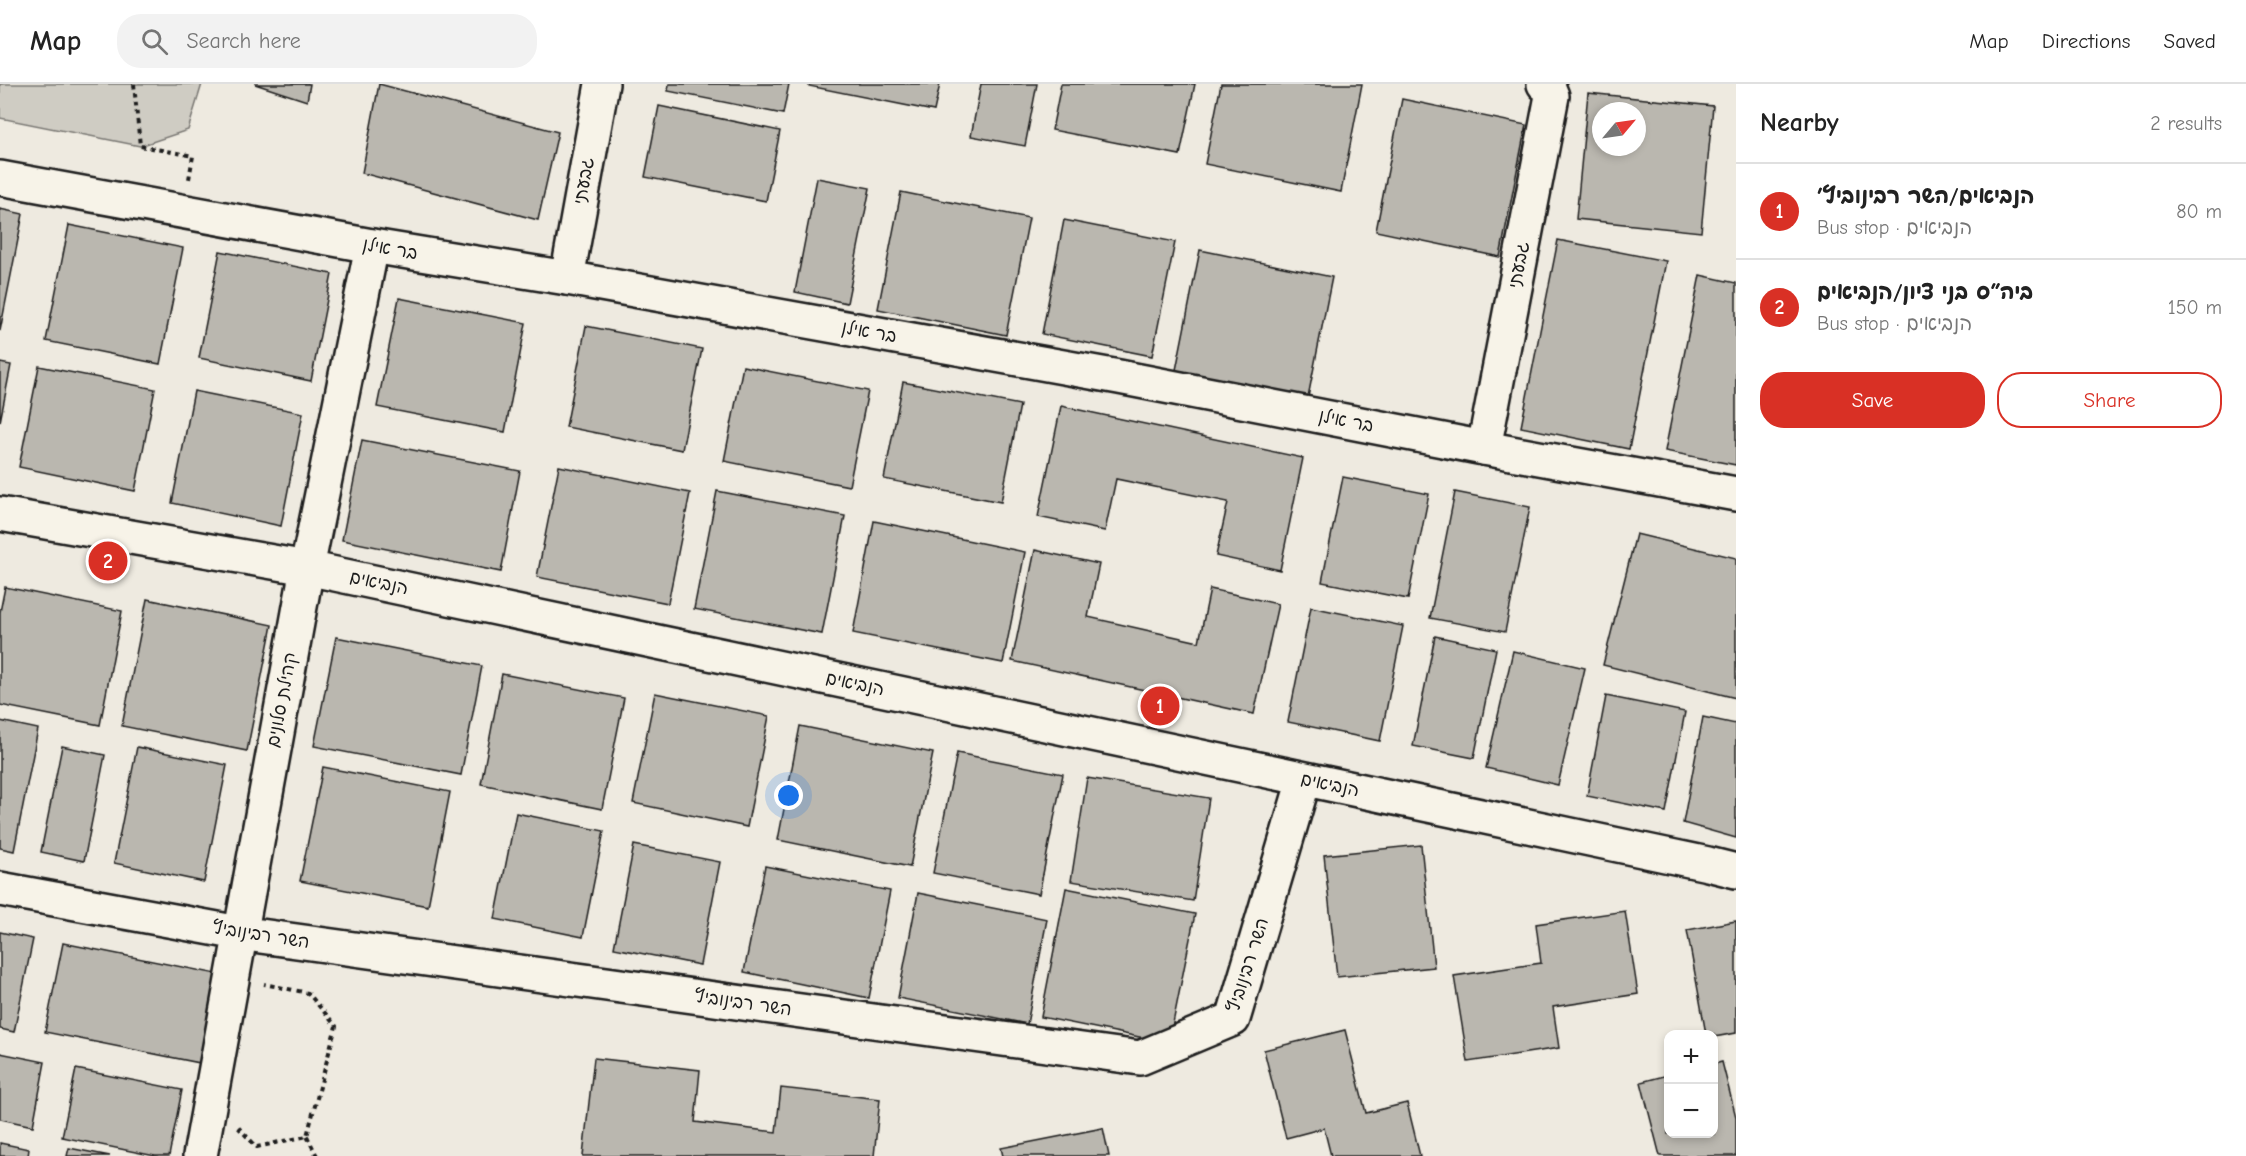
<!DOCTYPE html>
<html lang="en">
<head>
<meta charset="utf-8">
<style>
	body { margin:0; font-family:"Comic Neue","Playpen Sans Hebrew",sans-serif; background:#f2f2f2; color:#222 }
	.controls { position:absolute; right:18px; bottom:18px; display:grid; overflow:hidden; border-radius:12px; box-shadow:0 3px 9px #0003 }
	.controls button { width:54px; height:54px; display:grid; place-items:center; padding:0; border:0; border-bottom:2px solid #e0e0e0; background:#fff; color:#222; font:30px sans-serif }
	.compass { position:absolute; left:1592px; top:18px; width:54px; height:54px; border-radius:50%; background:#fff; box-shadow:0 3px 9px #0003; rotate:61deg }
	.you { position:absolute; left:789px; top:712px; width:21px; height:21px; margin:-15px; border:4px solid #fff; border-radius:50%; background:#1a73e8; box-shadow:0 0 0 9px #1a73e833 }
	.badge { display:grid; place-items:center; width:39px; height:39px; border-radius:50%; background:#d93025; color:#fff; font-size:20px; font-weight:700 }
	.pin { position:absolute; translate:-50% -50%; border:3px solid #fff; box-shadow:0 2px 6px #0006 }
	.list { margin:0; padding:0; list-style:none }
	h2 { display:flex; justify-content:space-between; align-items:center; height:78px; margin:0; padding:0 24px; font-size:26px }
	h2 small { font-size:20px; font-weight:400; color:#767676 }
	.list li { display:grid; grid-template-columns:39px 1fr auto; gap:18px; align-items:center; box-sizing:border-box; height:96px; padding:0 24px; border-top:2px solid #e0e0e0 }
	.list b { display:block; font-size:22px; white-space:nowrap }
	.list p { margin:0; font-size:20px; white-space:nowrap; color:#767676 }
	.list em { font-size:20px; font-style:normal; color:#767676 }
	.actions { display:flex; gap:12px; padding:18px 24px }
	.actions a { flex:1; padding:14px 0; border:2px solid #d93025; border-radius:24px; text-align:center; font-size:21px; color:#d93025 }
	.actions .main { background:#d93025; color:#fff }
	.icon { flex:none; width:33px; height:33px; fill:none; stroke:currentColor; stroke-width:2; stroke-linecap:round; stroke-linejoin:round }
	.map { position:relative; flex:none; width:1736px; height:1072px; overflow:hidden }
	header { display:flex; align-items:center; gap:36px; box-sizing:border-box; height:84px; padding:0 30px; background:#fff; border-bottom:2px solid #e0e0e0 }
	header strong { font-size:28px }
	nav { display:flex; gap:33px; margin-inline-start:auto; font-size:21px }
	.search { width:420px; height:54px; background:#f2f2f2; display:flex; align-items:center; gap:15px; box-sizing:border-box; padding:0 21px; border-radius:24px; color:#767676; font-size:22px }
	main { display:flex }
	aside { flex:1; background:#fff }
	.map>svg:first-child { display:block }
	.green { fill:#cfccc3; stroke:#767470; stroke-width:1.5 }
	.building { fill:#bab7af; stroke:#1c1c1c; stroke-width:1.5; fill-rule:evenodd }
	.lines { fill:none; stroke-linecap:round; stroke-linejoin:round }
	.minor-casing { stroke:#1c1c1c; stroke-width:38 }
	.tertiary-casing { stroke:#1c1c1c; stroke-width:38 }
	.path { stroke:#1c1c1c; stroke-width:4; stroke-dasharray:4.5 4.5; stroke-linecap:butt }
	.minor { stroke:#f7f3e8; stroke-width:33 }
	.tertiary { stroke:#f7f3e8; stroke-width:33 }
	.labels { text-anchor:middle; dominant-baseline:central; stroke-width:5; stroke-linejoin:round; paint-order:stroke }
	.street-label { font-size:18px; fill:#1c1c1c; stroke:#f7f3e8 }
</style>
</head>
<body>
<header>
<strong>Map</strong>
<div class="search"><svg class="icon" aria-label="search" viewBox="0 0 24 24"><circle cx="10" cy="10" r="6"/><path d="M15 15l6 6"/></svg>Search here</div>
<nav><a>Map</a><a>Directions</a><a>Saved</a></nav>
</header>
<main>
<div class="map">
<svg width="1736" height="1072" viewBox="0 0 1736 1072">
	<rect width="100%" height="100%" fill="#eeeae0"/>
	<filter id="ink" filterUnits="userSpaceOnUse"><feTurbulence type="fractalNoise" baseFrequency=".0167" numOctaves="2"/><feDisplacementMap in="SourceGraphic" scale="12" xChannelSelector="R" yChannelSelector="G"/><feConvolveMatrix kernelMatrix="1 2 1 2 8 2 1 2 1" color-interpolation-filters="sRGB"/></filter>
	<g filter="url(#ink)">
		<path class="green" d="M0,0h202l-14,46 -48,16 -140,-28z"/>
		<path class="building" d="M255,0h55l-3,17z
			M379,0l179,48 -20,88 -176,-47z
			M669,0h120l-6,30 -115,-23z
			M809,0h131l-6,27 -125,-25z
			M981,0h56l-12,62 -54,-10z
			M1061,0h134l-15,71 -128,-25z
			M1221,0h141l-21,108 -136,-28z
			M1588,9l125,13 -12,126 -125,-13zM1601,27h36v36h-36z
			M1402,15l124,26 -26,132 -124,-26z
			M659,22l121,25 -14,70 -121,-24z
			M817,94l53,10 -23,115 -52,-11z
			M901,108l128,26 -23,117 -128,-26z
			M0,125l23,5 -23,117z
			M1064,136l111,22 -23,114 -110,-22z
			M69,141l114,23 -23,116 -114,-23z
			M1558,156l108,21 -37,188 -108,-22z
			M1200,166l132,27 -24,120 -132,-27z
			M220,167l112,23 -21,107 -112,-23z
			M1700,191l36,8v182l-71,-14z
			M399,214l127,25 -21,109 -128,-25z
			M586,242l116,23 -20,101 -116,-23z
			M0,279l11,2 -11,57z
			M39,282l116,23 -20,102 -116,-24z
			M743,282l125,25 -19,95 -125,-25z
			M903,298l117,23 -19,97 -117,-23z
			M194,307l109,22 -22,113 -109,-23z
			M1061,322l242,52 -23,112 -64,-14 12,-54 -112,-23 -11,52 -67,-14z
			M362,356l158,31 -19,101 -159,-32z
			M559,382l131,27 -22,110 -131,-26z
			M1343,393l86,17 -21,105 -86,-17z
			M717,407l128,25 -23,118 -128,-25z
			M1455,408l75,15 -25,125 -75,-14z
			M874,437l151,31 -22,111 -150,-30z
			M1636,450l100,24v140l-133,-33z
			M1035,466l64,14 -11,53 111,25 11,-53 68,15 -24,110 -242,-53z
			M5,503l117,24 -22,114 -100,-20v-93z
			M147,515l125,26 -25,126 -125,-25z
			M1311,523l92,19 -23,115 -92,-19z
			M1435,552l61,13 -22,109 -61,-12z
			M336,553l146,29 -21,109 -147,-29z
			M1513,567l72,17 -27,117 -72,-17z
			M502,590l122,24 -22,111 -121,-25z
			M655,609l114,23 -22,111 -114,-24z
			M1606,612l79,16 -19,100 -79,-16z
			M1703,633l33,7v114l-53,-15z
			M0,637l38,8 -24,122 -14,-3z
			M800,642l133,27 -23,114 -132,-27z
			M62,662l43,9 -21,106 -43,-9z
			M137,663l90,18 -23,117 -90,-19z
			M957,669l106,21 -24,120 -106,-21z
			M323,683l127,25 -22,114 -128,-25z
			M1087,694l122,20 -16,103 -122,-20z
			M516,729l88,18 -21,106 -88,-18z
			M634,761l86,17 -20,103 -86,-17z
			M1421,761l13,122 -97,10 -13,-122z
			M765,782l125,25 -21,107 -125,-26z
			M1066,804l129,26 -26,129 -128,-26z
			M918,809l129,26 -20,105 -129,-26z
			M1625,827l13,83 -85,13 6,41 -91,14 -14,-86 87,-13 -5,-39z
			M1736,837v112l-22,4v-3h-8l-19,-104z
			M0,848l33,7 -19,93 -14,-3z
			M63,859l154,31 -17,89 -155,-31z
			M1345,946l21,83 41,-10 13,53h-89l-7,-28 -38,10 -22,-88z
			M0,969l45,9 -12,64 -33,-7z
			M594,974l106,12 -5,52 81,10 5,-44 99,11 -6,57h-291z
			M1722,978l14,55v39h-76l-19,-74 27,-7v59h46v-70z
			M76,985l106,21 -13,66h-14l-93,-19z
			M1103,1044l6,28h-106l-2,-8z
			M0,1059l29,6 -1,7h-28z
			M69,1064l41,8h-43z"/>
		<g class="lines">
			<g class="minor-casing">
				<path id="minor" d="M567,194l35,-194
					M1484,364l68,-352 -4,-10 -4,-2
					M0,430l307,54 1401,296 28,7
					M0,805l239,44 901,125 93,-39 71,-239
					M200,1072l107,-588 65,-322"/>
			</g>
			<g class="tertiary-casing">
				<path id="tertiary" d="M0,94l372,68 195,32 552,99 365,71 252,46"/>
			</g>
			<path class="path" d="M134,0l6,62 53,10 -4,23
				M238,1043l19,20 50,-11 29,-110 -28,-33 -44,-9
				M307,1052l10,20"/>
			<use href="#minor" class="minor"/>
			<use href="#tertiary" class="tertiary"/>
		</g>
	</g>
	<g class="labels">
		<g class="street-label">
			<text transform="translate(584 97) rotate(-80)">גבעתי</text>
			<text transform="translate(390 165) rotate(10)">בר אילן</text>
			<text transform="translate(1519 181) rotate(-79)">גבעתי</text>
			<text transform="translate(869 248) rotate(10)">בר אילן</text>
			<text transform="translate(1346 337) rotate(11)">בר אילן</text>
			<text transform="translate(379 499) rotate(12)">הנביאים</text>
			<text transform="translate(855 600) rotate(12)">הנביאים</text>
			<text transform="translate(282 616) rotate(-79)">קהילת סלונים</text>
			<text transform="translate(1330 701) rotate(12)">הנביאים</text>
			<text transform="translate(261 851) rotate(9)">השר רבינוביץ</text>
			<text transform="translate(1248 881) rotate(-72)">השר רבינוביץ</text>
			<text transform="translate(743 919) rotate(8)">השר רבינוביץ</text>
		</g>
	</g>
</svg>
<div class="controls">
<button>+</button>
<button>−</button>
</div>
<svg class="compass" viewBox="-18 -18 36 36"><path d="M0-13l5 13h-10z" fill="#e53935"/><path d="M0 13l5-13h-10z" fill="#767676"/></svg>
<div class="you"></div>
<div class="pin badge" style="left:1160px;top:622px">1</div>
<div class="pin badge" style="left:108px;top:477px">2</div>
</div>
<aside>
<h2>Nearby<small>2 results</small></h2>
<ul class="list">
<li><span class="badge">1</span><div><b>הנביאים/השר רבינוביץ׳</b><p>Bus stop · הנביאים</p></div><em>80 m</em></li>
<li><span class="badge">2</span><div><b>ביה״ס בני ציון/הנביאים</b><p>Bus stop · הנביאים</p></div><em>150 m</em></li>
</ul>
<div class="actions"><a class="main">Save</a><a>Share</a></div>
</aside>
</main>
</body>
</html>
